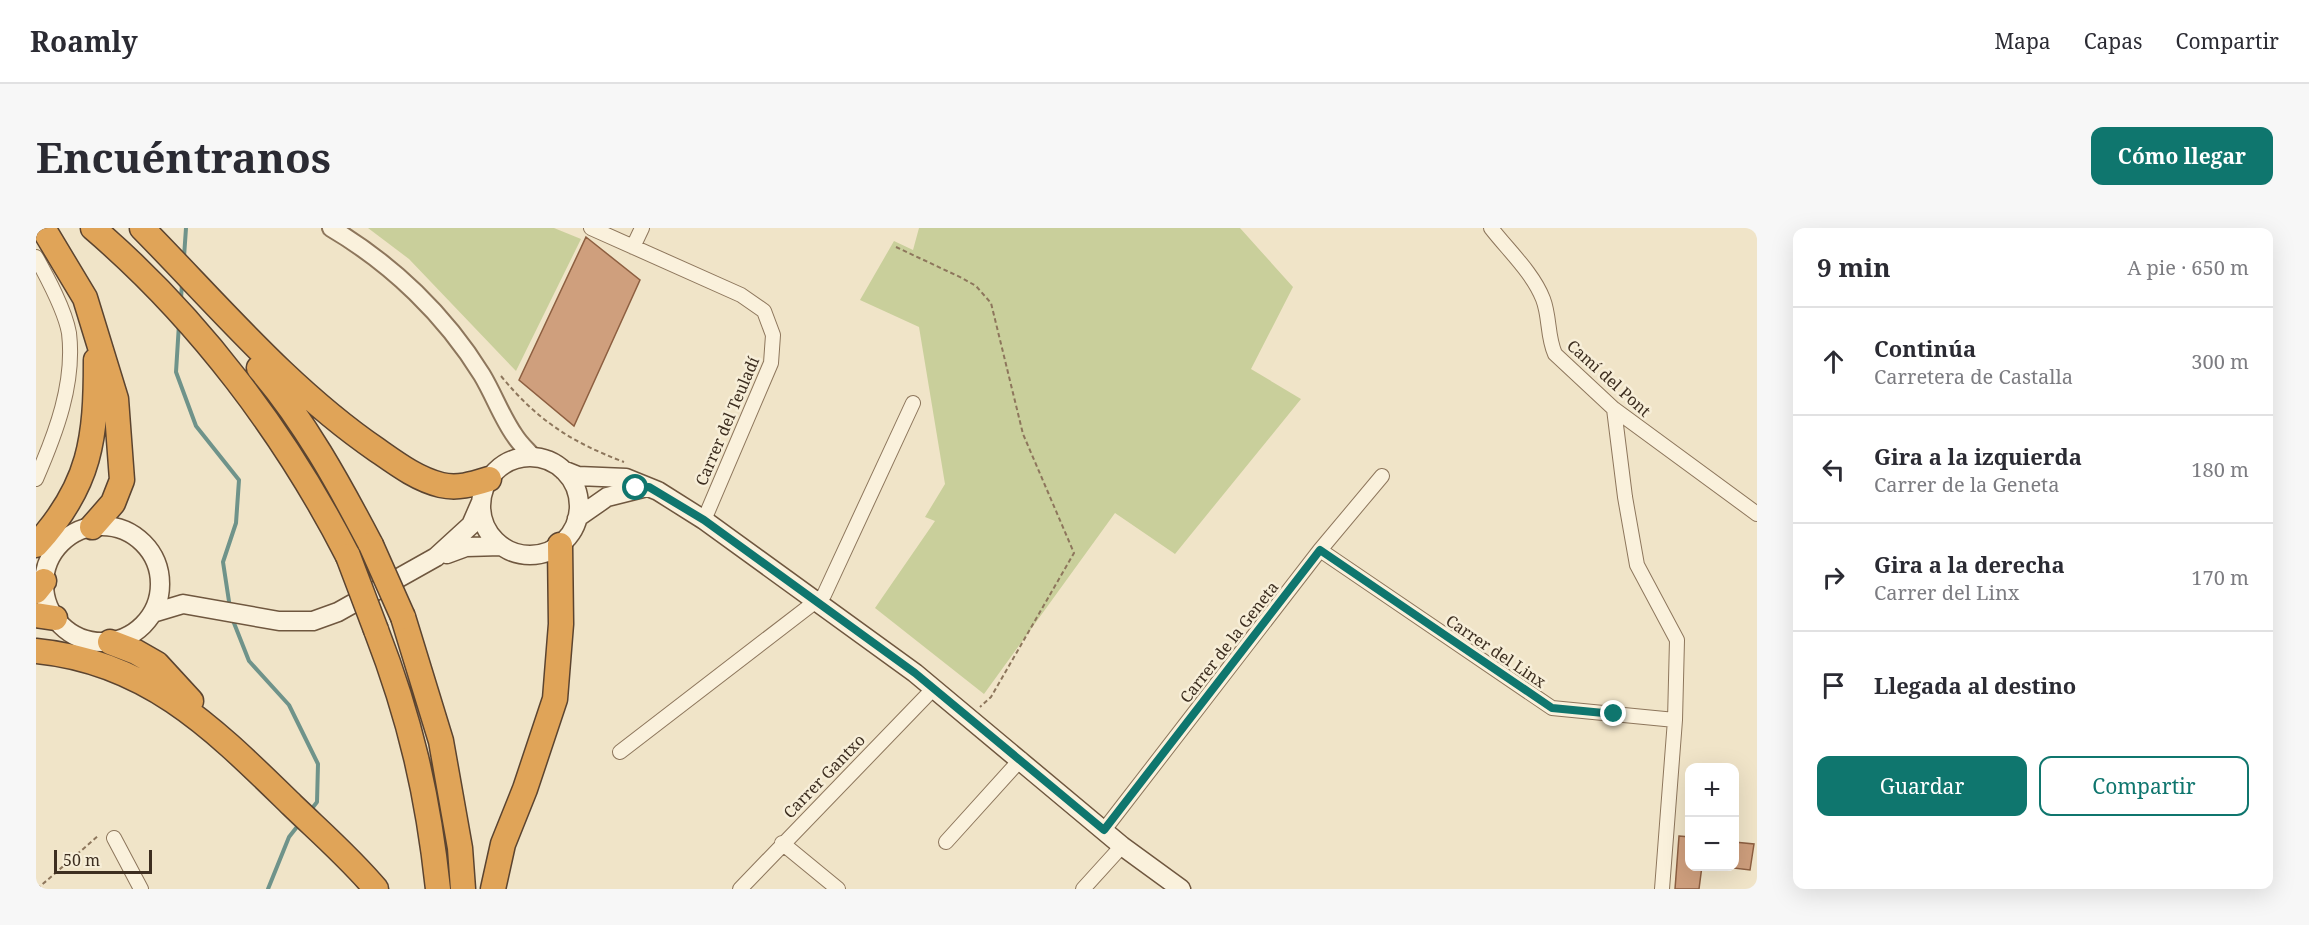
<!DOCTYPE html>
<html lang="es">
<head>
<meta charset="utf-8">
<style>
	body { margin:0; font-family:"Noto Serif",serif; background:#f7f7f7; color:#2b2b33 }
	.controls { position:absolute; right:18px; bottom:18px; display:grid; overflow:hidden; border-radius:12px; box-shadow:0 6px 24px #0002 }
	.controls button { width:54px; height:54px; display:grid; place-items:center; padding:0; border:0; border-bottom:2px solid #e1e1e2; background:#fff; color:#2b2b33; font:30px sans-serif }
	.scale { position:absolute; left:18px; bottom:15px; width:98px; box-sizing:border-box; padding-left:6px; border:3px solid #3d2e20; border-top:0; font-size:16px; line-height:21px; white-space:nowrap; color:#3d2e20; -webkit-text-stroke:4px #f7eed8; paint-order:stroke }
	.stop { position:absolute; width:18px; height:18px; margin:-14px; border:4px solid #0f766e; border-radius:50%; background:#fff }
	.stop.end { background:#0f766e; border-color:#fff; box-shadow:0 2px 6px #0008 }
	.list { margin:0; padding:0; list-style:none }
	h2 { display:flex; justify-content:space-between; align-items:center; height:78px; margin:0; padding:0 24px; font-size:26px }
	h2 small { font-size:20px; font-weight:400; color:#7c7c81 }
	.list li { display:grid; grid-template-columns:39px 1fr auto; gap:18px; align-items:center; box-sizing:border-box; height:108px; padding:0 24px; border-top:2px solid #e1e1e2 }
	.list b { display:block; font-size:22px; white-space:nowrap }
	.list p { margin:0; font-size:20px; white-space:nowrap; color:#7c7c81 }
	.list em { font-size:20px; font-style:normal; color:#7c7c81 }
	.actions { display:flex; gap:12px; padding:18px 24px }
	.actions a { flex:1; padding:14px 0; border:2px solid #0f766e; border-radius:12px; text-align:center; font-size:21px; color:#0f766e }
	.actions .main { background:#0f766e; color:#fff }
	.icon { flex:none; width:33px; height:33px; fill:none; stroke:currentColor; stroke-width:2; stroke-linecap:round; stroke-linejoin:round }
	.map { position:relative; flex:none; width:1721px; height:661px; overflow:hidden; border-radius:12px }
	header { display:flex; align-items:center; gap:36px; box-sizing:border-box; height:84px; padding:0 30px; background:#fff; border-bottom:2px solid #e1e1e2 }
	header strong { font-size:28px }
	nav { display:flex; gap:33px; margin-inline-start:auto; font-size:21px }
	.intro { display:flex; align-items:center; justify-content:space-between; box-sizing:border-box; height:144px; padding:0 36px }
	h1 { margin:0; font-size:42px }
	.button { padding:15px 27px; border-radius:12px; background:#0f766e; color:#fff; font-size:21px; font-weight:700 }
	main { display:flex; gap:36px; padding:0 36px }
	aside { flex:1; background:#fff; border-radius:12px; box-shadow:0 6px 24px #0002 }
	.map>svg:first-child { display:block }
	.green { fill:#c9cf9b }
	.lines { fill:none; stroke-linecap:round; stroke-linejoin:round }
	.stream { stroke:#6f938a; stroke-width:4 }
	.building { fill:#cf9f7d; stroke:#8d5f41; stroke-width:1.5 }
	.minor-casing { stroke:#8d765c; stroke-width:16 }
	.tertiary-casing { stroke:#8d765c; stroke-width:20 }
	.secondary-casing { stroke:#6f573f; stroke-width:21 }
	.motorway-casing { stroke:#5b4430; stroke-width:27 }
	.path { stroke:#8d765c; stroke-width:2; stroke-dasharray:4.5 3; stroke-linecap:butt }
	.minor { stroke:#faf1dc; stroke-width:14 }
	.tertiary { stroke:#faf1dc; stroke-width:16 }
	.secondary { stroke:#faf1dc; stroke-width:18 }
	.motorway { stroke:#e0a458; stroke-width:24 }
	.motorway-bridge-casing { stroke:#5b4430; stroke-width:27; stroke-linecap:butt }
	.motorway-bridge { stroke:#e0a458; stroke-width:24 }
	.route { stroke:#0f766e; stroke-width:8 }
	.labels { text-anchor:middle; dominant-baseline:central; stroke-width:5; stroke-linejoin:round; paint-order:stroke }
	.street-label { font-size:16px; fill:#3d2e20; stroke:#f7eed8 }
</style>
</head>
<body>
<header>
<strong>Roamly</strong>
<nav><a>Mapa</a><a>Capas</a><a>Compartir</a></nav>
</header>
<div class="intro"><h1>Encuéntranos</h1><a class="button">Cómo llegar</a></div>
<main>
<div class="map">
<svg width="1721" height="661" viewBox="0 0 1721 661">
	<rect width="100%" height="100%" fill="#f0e4c8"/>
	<path class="green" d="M332,0h186l27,11 -65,132 -107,-112z
		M883,0h321l53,59 -42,82 50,30 -126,155 -60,-41 -131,181 -109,-86 60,-87 -10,-4 20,-33 -26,-157 -59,-27 34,-59 19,9z"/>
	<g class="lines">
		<path class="stream" d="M148,29l2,-29
			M145,71l1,-16
			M143,96l-3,48 20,54 43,54 -3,43 -13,39 7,46
			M196,390l17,43 40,44 29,59 -1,38 -7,9
			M232,661l21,-52 11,-14"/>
	</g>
	<path class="building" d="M550,9l54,43 -66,146 -55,-46z
		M1643,608l11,1v29h12l-3,23h-24z
		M1698,614l20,2 -4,26 -33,-4h17z"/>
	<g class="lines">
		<g class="minor-casing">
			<path id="minor" d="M555,0l150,67 23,16 9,24 -2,28 -67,157
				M1455,0c17,22 42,45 52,71 7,18 4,37 12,55l59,55 143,105
				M597,19l9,-19
				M0,29c11,20 29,53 33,76 6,50 -13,100 -33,146
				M1578,181l11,88 12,68 40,75 -2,80 -13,169
				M1284,322l232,158 123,12
				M584,524l204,-157 89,-192
				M1068,602l216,-280 62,-74
				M78,610l27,51
				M910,614l75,-83
				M746,615l56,46
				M704,661l194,-201
				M1047,661l39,-43"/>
		</g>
		<g class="tertiary-casing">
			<path id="tertiary" d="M295,0c61,36 114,87 151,147 12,20 20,43 33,61 5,8 12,14 18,21"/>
		</g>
		<g class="secondary-casing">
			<path id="secondary" d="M445 278a49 49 0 1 1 98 0a49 49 0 1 1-98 0Z
				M527,242l15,6 48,2 32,13 46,29 211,153 207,173 59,43
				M541,290l30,-21 40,-10
				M8 356a58 58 0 1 1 116 0a58 58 0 1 1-116 0Z
				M411,326l19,-7 35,-1
				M117,385l30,-9 96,17h34l25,-9 98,-55 35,-32 10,-23"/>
		</g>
		<g class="motorway-casing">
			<path id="motorway" d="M7,0l42,70 31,101 6,81 -9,23 -21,24
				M57,0c105,90 192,205 255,328
				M106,0c76,77 146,161 235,222 20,14 40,29 64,35 17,4 32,-1 48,-6
				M223,140c45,52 80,116 112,177
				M0,317c55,-60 60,-107 60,-185
				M0,363l8,-10
				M0,387l19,3
				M367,389l38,124 19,107 3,41
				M340,402c34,88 52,165 62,259
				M74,414l26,10 21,12 34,37
				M0,423c113,11 179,79 256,154 28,27 59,54 84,84
				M457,661l10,-45 22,-55 30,-90 6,-75 -1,-79"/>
		</g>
		<path class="path" d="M860,19l66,31 14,8 15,17 32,131 51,119 -83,144 -11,10
			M465,148c36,44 70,66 123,86
			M1,661l61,-53"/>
		<use href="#minor" class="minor"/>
		<use href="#tertiary" class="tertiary"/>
		<use href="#secondary" class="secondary"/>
		<use href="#motorway" class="motorway"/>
		<g class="motorway-bridge-casing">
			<path id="motorway-bridge" d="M335,317l32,72
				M312,328l28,74"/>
		</g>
		<use href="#motorway-bridge" class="motorway-bridge"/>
	</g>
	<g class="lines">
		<path class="route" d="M600,260l13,-1 55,33 211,153 189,157 216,-280 232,158 62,6"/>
	</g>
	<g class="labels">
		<g class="street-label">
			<text transform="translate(1573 150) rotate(42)">Camí del Pont</text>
			<text transform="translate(691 193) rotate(-67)">Carrer del Teuladí</text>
			<text transform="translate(1193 414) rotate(-52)">Carrer de la Geneta</text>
			<text transform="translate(1460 423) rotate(34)">Carrer del Linx</text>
			<text transform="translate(788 548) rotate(-46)">Carrer Gantxo</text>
		</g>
	</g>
</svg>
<div class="controls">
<button>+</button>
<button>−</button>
</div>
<div class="scale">50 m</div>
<div class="stop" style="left:600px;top:260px"></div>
<div class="stop end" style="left:1578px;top:486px"></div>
</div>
<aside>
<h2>9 min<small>A pie · 650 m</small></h2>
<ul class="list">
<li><svg class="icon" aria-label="ahead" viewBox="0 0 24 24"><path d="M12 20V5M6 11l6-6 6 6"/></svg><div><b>Continúa</b><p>Carretera de Castalla</p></div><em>300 m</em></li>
<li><svg class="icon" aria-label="left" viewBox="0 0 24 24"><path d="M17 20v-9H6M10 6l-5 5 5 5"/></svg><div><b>Gira a la izquierda</b><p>Carrer de la Geneta</p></div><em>180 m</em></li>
<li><svg class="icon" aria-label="right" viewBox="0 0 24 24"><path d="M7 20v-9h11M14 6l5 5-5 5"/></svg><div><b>Gira a la derecha</b><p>Carrer del Linx</p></div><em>170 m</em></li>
<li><svg class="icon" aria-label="arrive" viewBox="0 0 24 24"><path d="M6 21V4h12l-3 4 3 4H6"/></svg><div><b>Llegada al destino</b></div></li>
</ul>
<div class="actions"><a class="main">Guardar</a><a>Compartir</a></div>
</aside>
</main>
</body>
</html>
